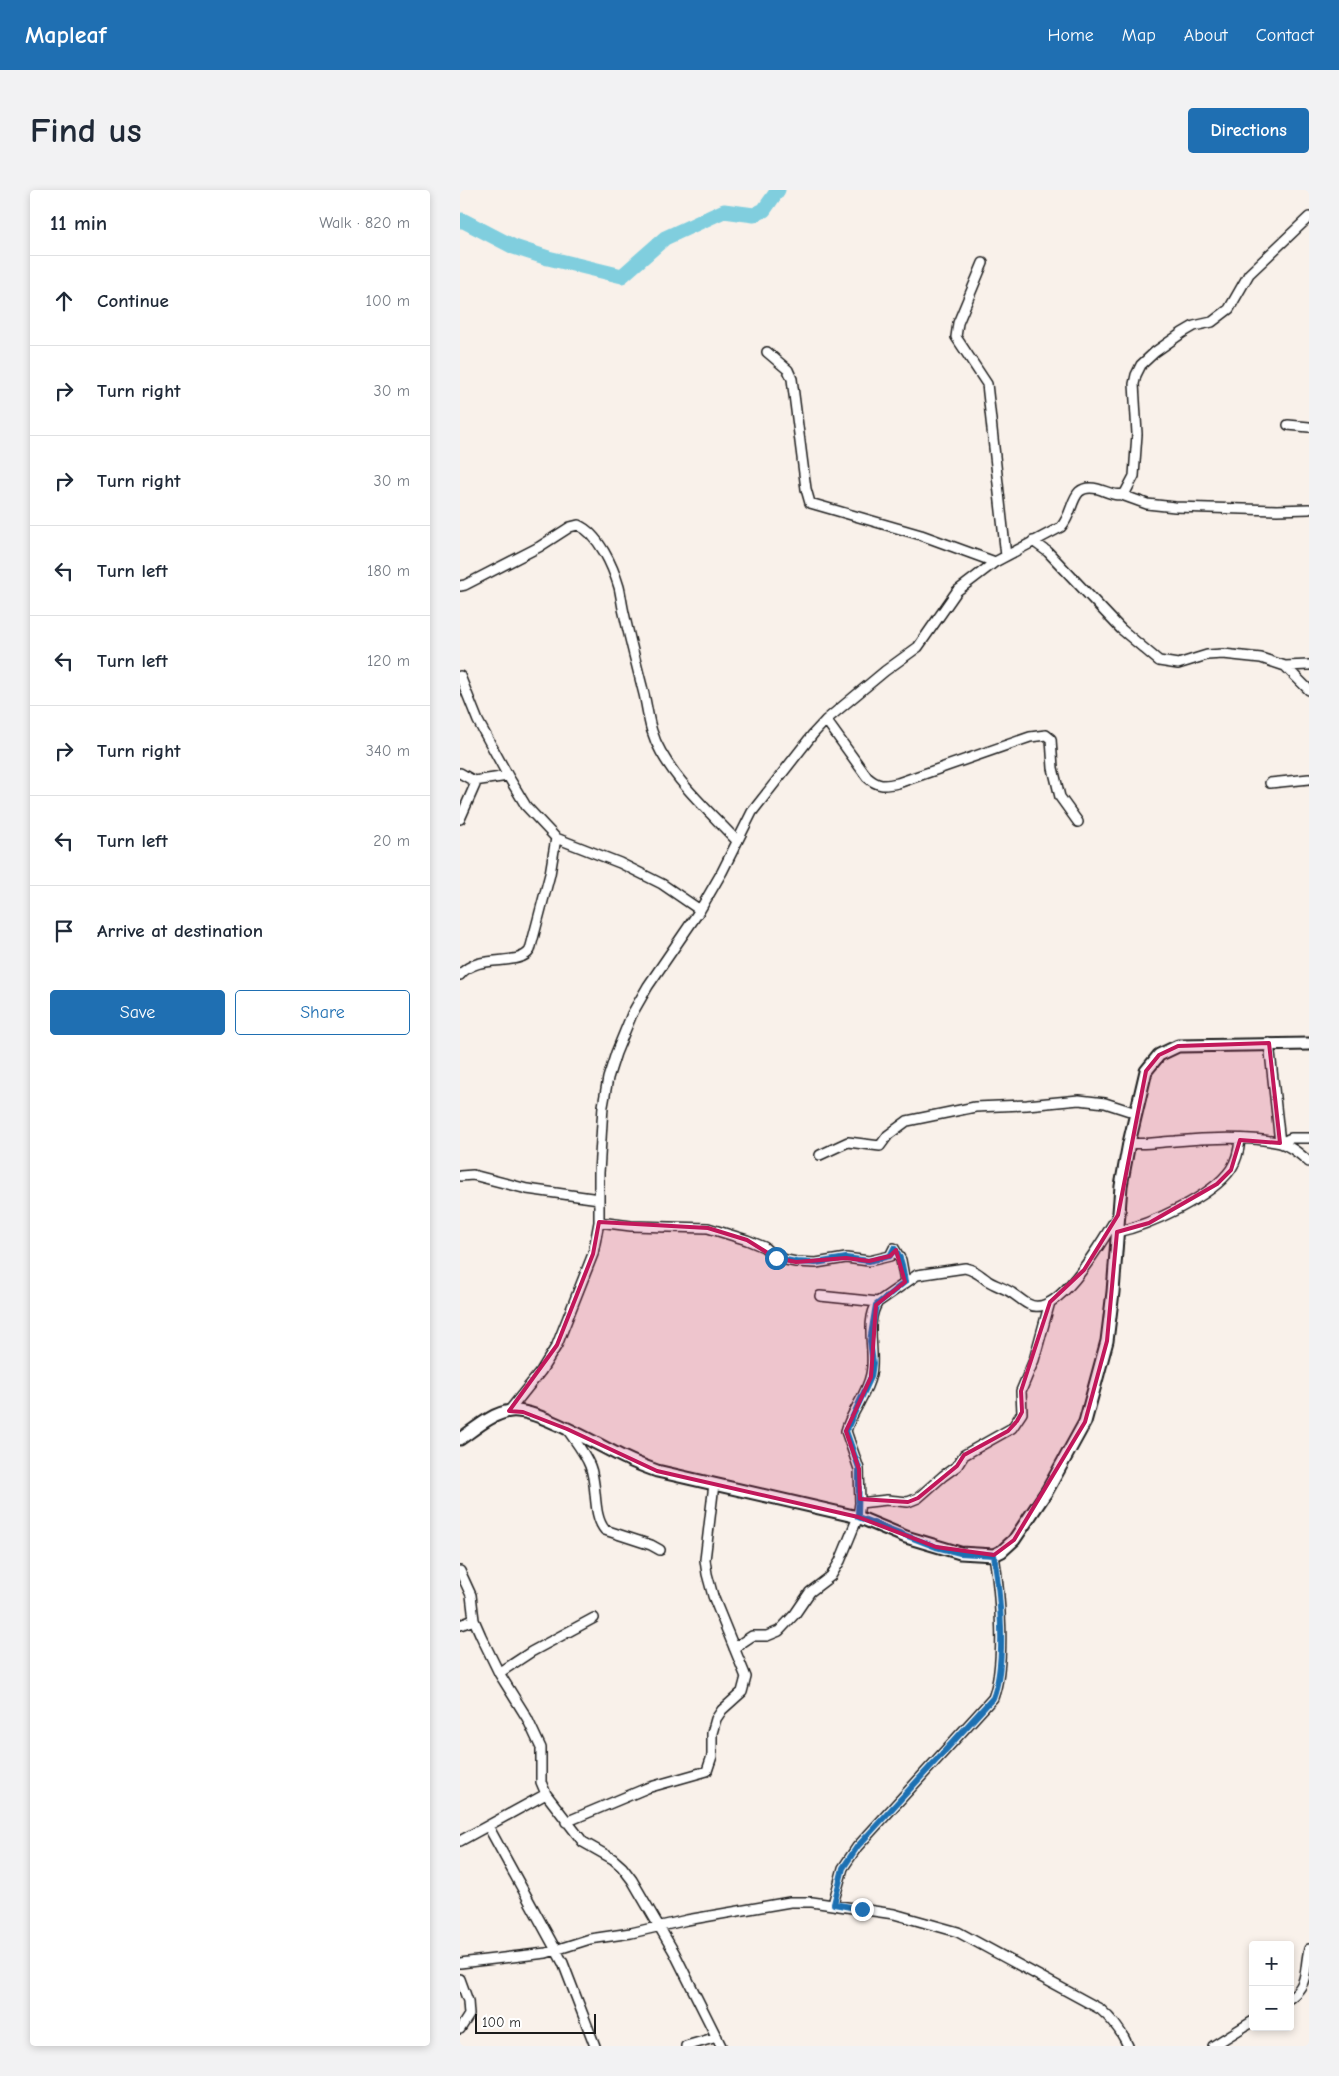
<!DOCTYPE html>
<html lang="en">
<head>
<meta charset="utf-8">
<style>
	body { margin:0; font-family:"Comic Neue",sans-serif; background:#f2f2f3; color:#1f2937 }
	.controls { position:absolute; right:15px; bottom:15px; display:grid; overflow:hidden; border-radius:5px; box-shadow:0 2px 8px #0003 }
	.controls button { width:45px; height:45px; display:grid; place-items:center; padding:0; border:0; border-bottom:1px solid #e0e1e3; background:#fff; color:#1f2937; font:25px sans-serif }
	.scale { position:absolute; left:15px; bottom:12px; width:121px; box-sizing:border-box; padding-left:5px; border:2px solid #1c1c1c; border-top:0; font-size:14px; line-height:18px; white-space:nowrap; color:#1c1c1c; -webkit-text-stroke:4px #fff; paint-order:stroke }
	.stop { position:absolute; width:15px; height:15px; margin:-11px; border:4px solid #1f6fb2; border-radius:50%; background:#fff }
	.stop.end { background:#1f6fb2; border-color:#fff; box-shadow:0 1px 5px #0008 }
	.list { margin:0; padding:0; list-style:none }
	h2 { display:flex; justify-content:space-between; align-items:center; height:65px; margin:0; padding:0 20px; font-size:21px }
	h2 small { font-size:16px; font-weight:400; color:#747a83 }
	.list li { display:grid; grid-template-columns:32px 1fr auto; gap:15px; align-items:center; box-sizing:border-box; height:90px; padding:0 20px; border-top:1px solid #e0e1e3 }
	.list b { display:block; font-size:19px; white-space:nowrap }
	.list em { font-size:16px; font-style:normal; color:#747a83 }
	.actions { display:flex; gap:10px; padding:15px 20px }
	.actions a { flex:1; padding:11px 0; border:1px solid #1f6fb2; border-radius:5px; text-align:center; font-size:18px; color:#1f6fb2 }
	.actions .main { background:#1f6fb2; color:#fff }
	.icon { flex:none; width:28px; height:28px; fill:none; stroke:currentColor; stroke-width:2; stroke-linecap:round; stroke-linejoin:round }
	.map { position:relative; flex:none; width:849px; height:1856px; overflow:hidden; border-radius:5px }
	header { display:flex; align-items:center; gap:30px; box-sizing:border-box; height:70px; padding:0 25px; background:#1f6fb2; color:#fff }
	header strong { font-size:24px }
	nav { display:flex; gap:28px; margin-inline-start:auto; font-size:18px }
	.intro { display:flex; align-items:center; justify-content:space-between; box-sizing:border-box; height:120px; padding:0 30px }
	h1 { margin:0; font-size:35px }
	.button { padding:12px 22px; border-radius:5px; background:#1f6fb2; color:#fff; font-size:18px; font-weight:700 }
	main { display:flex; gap:30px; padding:0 30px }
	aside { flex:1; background:#fff; border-radius:5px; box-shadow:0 2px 8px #0003 }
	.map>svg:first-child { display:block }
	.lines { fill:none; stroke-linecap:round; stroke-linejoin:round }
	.river { stroke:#80cede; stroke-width:15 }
	.street-casing { stroke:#1c1c1c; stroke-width:12 }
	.secondary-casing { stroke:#1c1c1c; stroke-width:15 }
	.street { stroke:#fff; stroke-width:9 }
	.secondary { stroke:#fff; stroke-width:11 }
	.route { stroke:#1f6fb2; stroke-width:6 }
	.marked { fill:#c2185b; fill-opacity:0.2; stroke:#c2185b; stroke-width:4; stroke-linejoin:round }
</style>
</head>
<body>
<header>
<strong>Mapleaf</strong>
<nav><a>Home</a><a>Map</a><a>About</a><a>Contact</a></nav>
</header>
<div class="intro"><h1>Find us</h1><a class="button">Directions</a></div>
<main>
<aside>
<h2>11 min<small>Walk · 820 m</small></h2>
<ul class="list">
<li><svg class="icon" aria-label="ahead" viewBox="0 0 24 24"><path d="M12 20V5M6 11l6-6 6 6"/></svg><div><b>Continue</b></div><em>100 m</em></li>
<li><svg class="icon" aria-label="right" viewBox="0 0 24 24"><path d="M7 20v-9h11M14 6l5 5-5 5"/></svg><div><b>Turn right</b></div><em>30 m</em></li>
<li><svg class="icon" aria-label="right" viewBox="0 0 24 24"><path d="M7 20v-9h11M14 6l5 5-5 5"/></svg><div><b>Turn right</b></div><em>30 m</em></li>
<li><svg class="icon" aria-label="left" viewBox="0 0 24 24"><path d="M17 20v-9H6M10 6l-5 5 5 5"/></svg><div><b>Turn left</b></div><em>180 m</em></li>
<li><svg class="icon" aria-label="left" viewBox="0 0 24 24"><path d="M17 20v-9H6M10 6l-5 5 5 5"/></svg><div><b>Turn left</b></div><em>120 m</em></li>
<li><svg class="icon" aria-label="right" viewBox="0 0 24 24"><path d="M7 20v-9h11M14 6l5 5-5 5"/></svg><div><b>Turn right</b></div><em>340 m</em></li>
<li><svg class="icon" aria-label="left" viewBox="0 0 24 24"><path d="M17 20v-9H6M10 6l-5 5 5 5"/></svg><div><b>Turn left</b></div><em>20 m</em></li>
<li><svg class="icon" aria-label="arrive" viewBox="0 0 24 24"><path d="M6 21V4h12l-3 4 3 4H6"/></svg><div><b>Arrive at destination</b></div></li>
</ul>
<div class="actions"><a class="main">Save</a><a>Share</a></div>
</aside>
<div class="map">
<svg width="849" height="1856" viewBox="0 0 849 1856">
	<rect width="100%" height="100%" fill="#f9f1ea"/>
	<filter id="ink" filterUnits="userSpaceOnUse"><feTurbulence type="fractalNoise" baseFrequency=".02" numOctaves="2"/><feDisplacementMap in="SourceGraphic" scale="10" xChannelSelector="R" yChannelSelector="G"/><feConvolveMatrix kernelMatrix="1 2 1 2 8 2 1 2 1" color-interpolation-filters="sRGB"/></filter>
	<g filter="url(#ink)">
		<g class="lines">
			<path class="river" d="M0,31l2,-1 52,27 34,11 74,18 43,-38 59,-27 30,4 10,-5 14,-20"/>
			<g class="street-casing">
				<path id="street" d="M523,73l-25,60 -2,14 31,47 19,172
					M307,162l21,18 4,9 14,110 4,14 111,32 74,27
					M828,235l21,2
					M662,305l25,9 28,3 102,3 32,-1
					M573,351l15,11 73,77 38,32 19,3 29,-9 16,-1 38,4 24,8 24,24
					M0,396l5,-1 74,-38 31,-20 8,-2c21,9 35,42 41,62 2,8 3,18 5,26 6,27 13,54 20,81 5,22 5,37 17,58 19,34 49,60 76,89
					M825,476l24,-1
					M0,486l18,45 30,55
					M366,530l41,57c11,10 17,9 31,6l132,-46 16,-2 5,4 2,29 7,29 18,25
					M0,583l14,8 34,-5 18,30 30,32 64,25 42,21 38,26
					M810,593l39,-4
					M0,629l15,-34 -1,-4
					M0,785c18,-23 59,-7 70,-25l20,-76 6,-36
					M809,853l11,100 11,-5h18
					M669,953c16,2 30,-1 46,-2 29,-3 77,-5 105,2 11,3 21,12 29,19
					M360,965l28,-13 32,4 8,-11 19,-14 68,-14 52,-2 52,-5 26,3 31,10
					M0,986l13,-1 54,14 72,10
					M139,1032l32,4 77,2 39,12 17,7 12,11 20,4 20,1 30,-5 23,3 21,-5 4,-8 7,12 4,22
					M657,1042c32,-7 95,-35 114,-63 6,-9 8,-19 9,-29
					M360,1106l58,6
					M49,1221l32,-40 16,-26 36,-91 6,-32v-49l4,-67 5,-28 8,-25 16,-39 16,-28 52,-76 22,-38 30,-60 61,-78 13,-14 59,-49 33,-24 39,-56 38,-29 66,-35c15,-16 8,-45 37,-38 8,2 19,9 27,4l9,-17 3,-42 -3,-50 2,-9 5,-10 14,-13 27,-19 12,-7 18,-4 17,-13 20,-35 60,-57
					M107,1239c8,12 18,24 23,37 8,20 2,49 15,64l46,15 9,5
					M400,1313l27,-3 21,2 10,-4 25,-22 14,-10 7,-11 48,-27 10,-15 -1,-22 13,-31 16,-58
					M0,1381l11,24 3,25 7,16 18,37 28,45 14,30v34l5,12 37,48 30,17 9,8 10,13 42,72 47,94
					M0,1435l14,-5
					M274,1458l18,-12h15l12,-5 16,-17 15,-22 21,-16 9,-15 18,-44 2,-14 -1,-34 -13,-38c5,-19 21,-36 25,-57 5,-22 -7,-52 7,-72l39,-27 48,-7c10,2 15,7 23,13 8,5 17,7 24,12 5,3 10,8 16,11 30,17 77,-68 90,-89
					M39,1483l32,-21 63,-34
					M106,1632l81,-34 60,-17 5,-15v-23l4,-14 6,-9 20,-18 4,-15 -33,-81 -6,-22 -2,-14 9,-76
					M28,1636l75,137 32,83
					M0,1651l86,-47
					M373,1714l10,-36 14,-21 136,-149c13,-35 7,-105 1,-143
					M0,1773l86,-10 44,-14 41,-6 56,-13 103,-18h22l82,12 64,18 142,77c13,11 21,21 28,37
					M0,1789l8,22 1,14 -9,14
					M830,1808c19,-14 14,-28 19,-49
					M226,1856l31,-9
					M753,1856l40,-25"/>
			</g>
			<g class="secondary-casing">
				<path id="secondary" d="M0,1249c15,-10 32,-26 51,-28 24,-3 89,35 114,47 10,5 21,9 32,13l201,46 48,20 54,16 34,2 8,-4 12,-11 33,-49 38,-69 22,-81 6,-49 8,-106 8,-43 17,-72 13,-16 19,-9 131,-2"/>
			</g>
			<use href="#street" class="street"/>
			<use href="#secondary" class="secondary"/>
		</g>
	</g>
	<g class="lines" filter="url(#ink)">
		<path class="route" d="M316,1068l20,4 20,1 30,-5 23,3 21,-5 4,-8c8,9 9,22 11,34l-29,23 -6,36 3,22 -2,14 -25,54 13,37 -1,49 78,30 24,6 34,2c6,39 13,106 -1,143l-136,149 -14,21 -9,36 28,5"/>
	</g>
	<path class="marked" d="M809,853l11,100 -40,-3 -9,30 -14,14 -68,39 -32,9 -10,109 -22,81 -71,118 -20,15 -58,-8 -78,-30 -201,-46 -90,-42 -44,-17 -14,-1 48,-66 36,-91 6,-32 109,6 39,12 29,18 20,4 50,-4 23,3 21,-5 6,-6 9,32 -29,23 -5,72 -25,54 13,38 1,30 48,3 10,-4 39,-32 7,-11 44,-24 9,-10 5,-9 -1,-21 29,-89 34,-32 34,-55 28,-144 13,-16 19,-9z"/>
</svg>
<div class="controls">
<button>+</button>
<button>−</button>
</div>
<div class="scale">100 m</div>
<div class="stop" style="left:316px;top:1068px"></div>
<div class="stop end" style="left:402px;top:1719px"></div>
</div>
</main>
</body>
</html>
